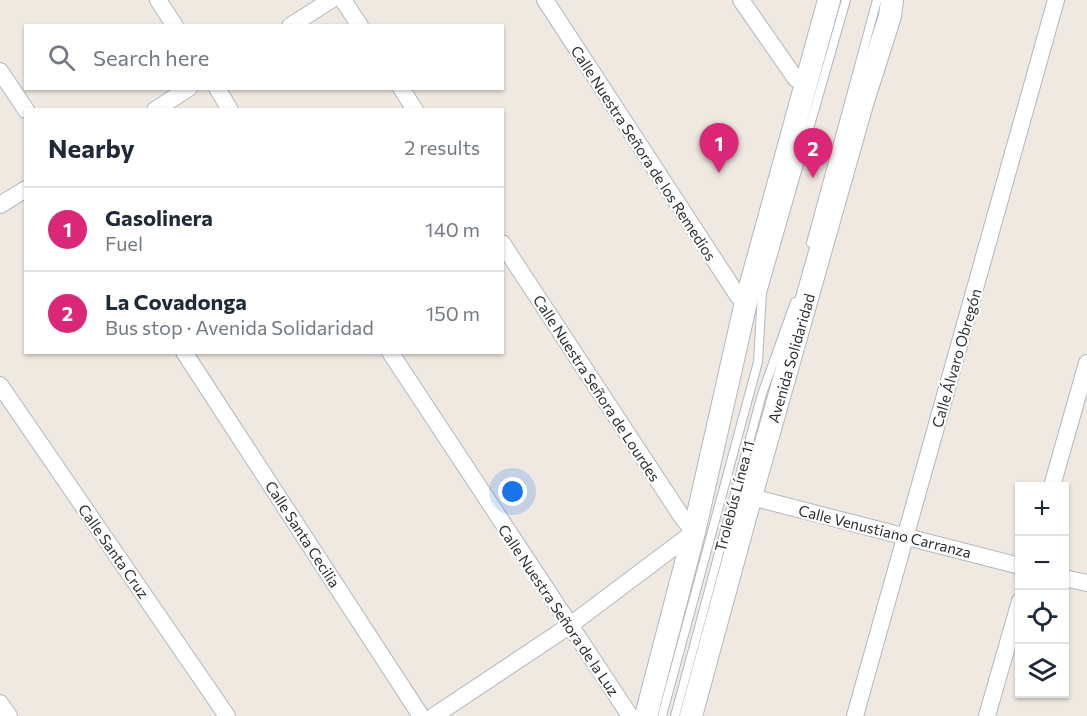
<!DOCTYPE html>
<html lang="en">
<head>
<meta charset="utf-8">
<style>
	body { margin:0; font-family:Commissioner,sans-serif; background:#f6f6f7; color:#1f2937 }
	.controls { position:absolute; right:18px; bottom:18px; display:grid; overflow:hidden; border-radius:0px; box-shadow:0 2px 4px #0004 }
	.controls button { width:54px; height:54px; display:grid; place-items:center; padding:0; border:0; border-bottom:2px solid #e0e1e3; background:#fff; color:#1f2937; font:30px sans-serif }
	.you { position:absolute; left:513px; top:492px; width:21px; height:21px; margin:-15px; border:4px solid #fff; border-radius:50%; background:#1a73e8; box-shadow:0 0 0 9px #1a73e833 }
	.badge { display:grid; place-items:center; width:39px; height:39px; border-radius:50%; background:#db2777; color:#fff; font-size:20px; font-weight:700 }
	.pin { position:absolute; translate:-50% -50px; filter:drop-shadow(0 2px 3px #0008) }
	.pin::after { content:''; position:absolute; top:32px; width:21px; height:18px; background:inherit; clip-path:polygon(0 0,100% 0,50% 100%) }
	.list { margin:0; padding:0; list-style:none }
	h2 { display:flex; justify-content:space-between; align-items:center; height:78px; margin:0; padding:0 24px; font-size:26px }
	h2 small { font-size:20px; font-weight:400; color:#747a83 }
	.list li { display:grid; grid-template-columns:39px 1fr auto; gap:18px; align-items:center; box-sizing:border-box; height:84px; padding:0 24px; border-top:2px solid #e0e1e3 }
	.list b { display:block; font-size:22px; white-space:nowrap }
	.list p { margin:0; font-size:20px; white-space:nowrap; color:#747a83 }
	.list em { font-size:20px; font-style:normal; color:#747a83 }
	.icon { flex:none; width:33px; height:33px; fill:none; stroke:currentColor; stroke-width:2; stroke-linecap:round; stroke-linejoin:round }
	.map { position:relative; flex:none; width:1087px; height:716px; overflow:hidden }
	.search { position:absolute; background:#fff; box-shadow:0 2px 4px #0004; left:24px; top:24px; width:480px; height:66px; display:flex; align-items:center; gap:15px; box-sizing:border-box; padding:0 21px; border-radius:0px; color:#747a83; font-size:22px }
	.panel { position:absolute; background:#fff; box-shadow:0 2px 4px #0004; left:24px; top:108px; width:480px; height:246px; border-radius:0px }
	.map>svg:first-child { display:block }
	.lines { fill:none; stroke-linecap:round; stroke-linejoin:round }
	.lane-casing { stroke:#b4b7c1; stroke-width:10 }
	.street-casing { stroke:#b4b7c1; stroke-width:18 }
	.secondary-casing { stroke:#b4b7c1; stroke-width:24 }
	.lane { stroke:#fff; stroke-width:8 }
	.street { stroke:#fff; stroke-width:16 }
	.secondary { stroke:#fff; stroke-width:22 }
	.labels { text-anchor:middle; dominant-baseline:central; stroke-width:4.5; stroke-linejoin:round; paint-order:stroke }
	.street-label { font-size:15px; fill:#2e2e2e; stroke:#fff }
</style>
</head>
<body>
<div class="map">
<svg width="1087" height="716" viewBox="0 0 1087 716">
	<rect width="100%" height="100%" fill="#efe9e1"/>
	<g class="lines">
		<g class="lane-casing">
			<path id="lane" d="M811,243l66,-243
				M662,716l96,-354 4,-69 84,-293
				M675,716l87,-322 33,-92"/>
		</g>
		<g class="street-casing">
			<path id="street" d="M158,0l17,26
				M343,0l17,26
				M545,0l193,296 8,6
				M741,0l55,79 12,4
				M290,26l41,-26
				M0,71l26,39
				M217,88l13,22
				M401,88l14,22
				M155,110l34,-22
				M0,205l26,-16
				M184,352l237,364
				M390,352l240,364
				M0,385l227,331
				M1052,486l35,-123
				M751,497l269,69
				M1064,578l23,5
				M0,703l9,13
				M434,716l135,-90 125,-94 -12,-15 -180,-274
				M855,716l201,-716
				M987,716l33,-115"/>
		</g>
		<g class="secondary-casing">
			<path id="secondary" d="M646,716l48,-184 52,-230 83,-302
				M691,716l58,-213 113,-399 28,-88 2,-16"/>
		</g>
		<use href="#lane" class="lane"/>
		<use href="#street" class="street"/>
		<use href="#secondary" class="secondary"/>
	</g>
	<g class="labels">
		<g class="street-label">
			<text transform="translate(644 153) rotate(57)">Calle Nuestra Señora de los Remedios</text>
			<text transform="translate(791 358) rotate(-74)">Avenida Solidaridad</text>
			<text transform="translate(956 358) rotate(-74)">Calle Álvaro Obregón</text>
			<text transform="translate(597 388) rotate(57)">Calle Nuestra Señora de Lourdes</text>
			<text transform="translate(734 496) rotate(-75)">Trolebús Línea 11</text>
			<text transform="translate(885 531) rotate(14)">Calle Venustiano Carranza</text>
			<text transform="translate(303 534) rotate(57)">Calle Santa Cecilia</text>
			<text transform="translate(114 551) rotate(55)">Calle Santa Cruz</text>
			<text transform="translate(559 610) rotate(56)">Calle Nuestra Señora de la Luz</text>
		</g>
	</g>
</svg>
<div class="controls">
<button>+</button>
<button>−</button>
<button><svg class="icon" aria-label="locate" viewBox="0 0 24 24"><circle cx="12" cy="12" r="6"/><path d="M12 2v4M12 18v4M2 12h4M18 12h4"/></svg></button>
<button><svg class="icon" aria-label="layers" viewBox="0 0 24 24"><path d="M12 4l9 5-9 5-9-5zM3 14l9 5 9-5"/></svg></button>
</div>
<div class="you"></div>
<div class="pin badge" style="left:719px;top:173px">1</div>
<div class="pin badge" style="left:813px;top:178px">2</div>
<div class="search"><svg class="icon" aria-label="search" viewBox="0 0 24 24"><circle cx="10" cy="10" r="6"/><path d="M15 15l6 6"/></svg>Search here</div>
<section class="panel">
<h2>Nearby<small>2 results</small></h2>
<ul class="list">
<li><span class="badge">1</span><div><b>Gasolinera</b><p>Fuel</p></div><em>140 m</em></li>
<li><span class="badge">2</span><div><b>La Covadonga</b><p>Bus stop · Avenida Solidaridad</p></div><em>150 m</em></li>
</ul>
</section>
</div>
</body>
</html>
